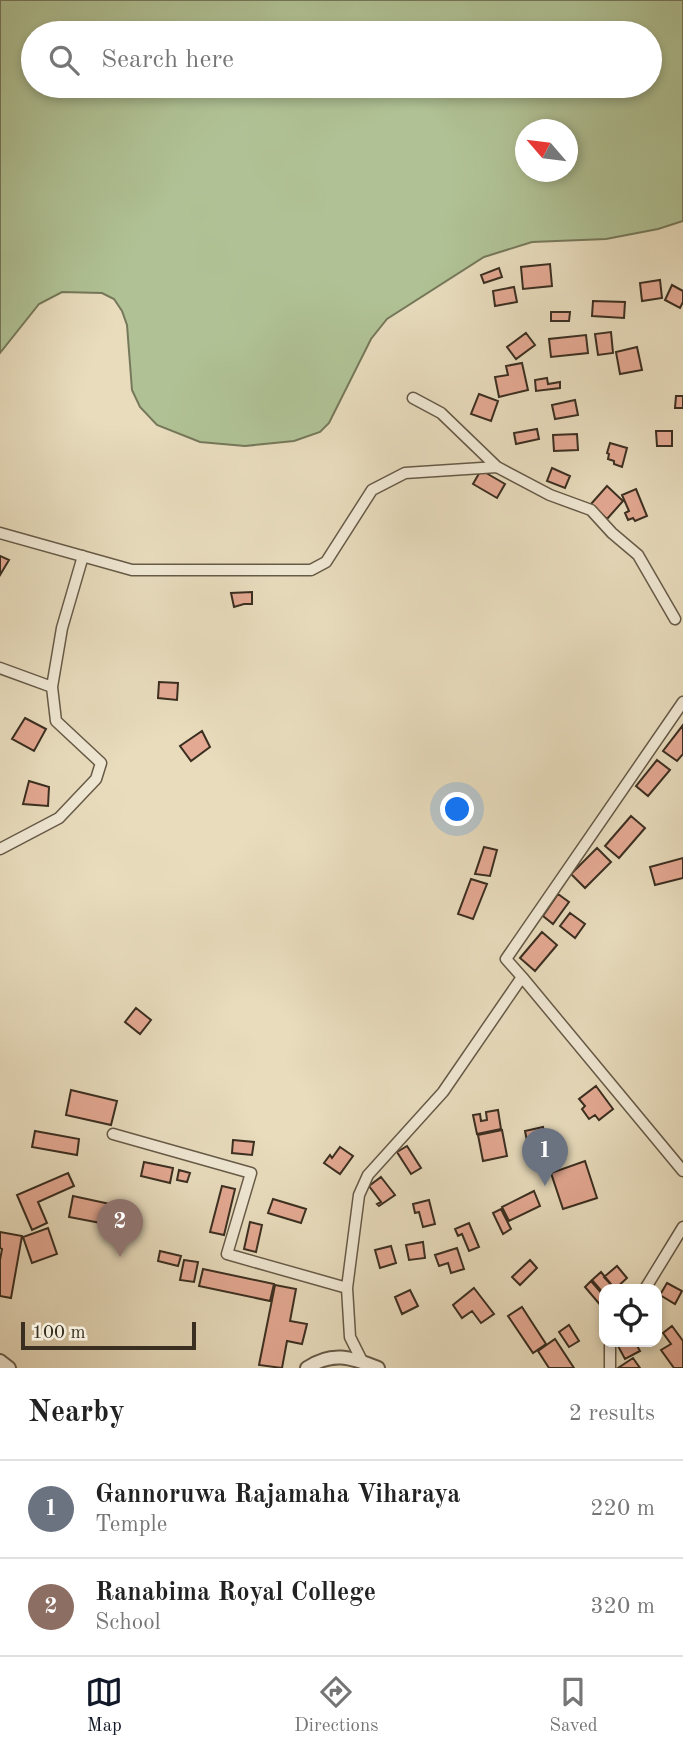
<!DOCTYPE html>
<html lang="en">
<head>
<meta charset="utf-8">
<style>
	body { margin:0; font-family:"Old Standard TT",serif; background:#f2f2f2; color:#222 }
	.controls { position:absolute; right:21px; bottom:21px; display:grid; overflow:hidden; border-radius:14px; box-shadow:0 4px 10px #0003 }
	.controls button { width:63px; height:63px; display:grid; place-items:center; padding:0; border:0; border-bottom:2px solid #e0e0e0; background:#fff; color:#222; font:35px sans-serif }
	.compass { position:absolute; left:515px; top:119px; width:63px; height:63px; border-radius:50%; background:#fff; box-shadow:0 4px 10px #0003; rotate:298deg }
	.scale { position:absolute; left:21px; bottom:18px; width:175px; box-sizing:border-box; padding-left:7px; border:4px solid #3a2e20; border-top:0; font-size:19px; line-height:24px; white-space:nowrap; color:#3a2e20; -webkit-text-stroke:5px #f0e8d4; paint-order:stroke }
	.you { position:absolute; left:458px; top:810px; width:24px; height:24px; margin:-18px; border:5px solid #fff; border-radius:50%; background:#1a73e8; box-shadow:0 0 0 10px #1a73e833 }
	.badge { display:grid; place-items:center; width:46px; height:46px; border-radius:50%; background:#111827; color:#fff; font-size:23px; font-weight:700 }
	.pin { position:absolute; translate:-50% -58px; filter:drop-shadow(0 2px 4px #0008) }
	.pin::after { content:''; position:absolute; top:37px; width:24px; height:21px; background:inherit; clip-path:polygon(0 0,100% 0,50% 100%) }
	.list { margin:0; padding:0; list-style:none }
	h2 { display:flex; justify-content:space-between; align-items:center; height:91px; margin:0; padding:0 28px; font-size:30px }
	h2 small { font-size:23px; font-weight:400; color:#767676 }
	.list li { display:grid; grid-template-columns:46px 1fr auto; gap:21px; align-items:center; box-sizing:border-box; height:98px; padding:0 28px; border-top:2px solid #e0e0e0 }
	.list b { display:block; font-size:26px; white-space:nowrap }
	.list p { margin:0; font-size:23px; white-space:nowrap; color:#767676 }
	.list em { font-size:23px; font-style:normal; color:#767676 }
	.icon { flex:none; width:38px; height:38px; fill:none; stroke:currentColor; stroke-width:2; stroke-linecap:round; stroke-linejoin:round }
	.map { position:relative; flex:none; width:683px; height:1368px; overflow:hidden }
	.search { position:absolute; background:#fff; box-shadow:0 4px 10px #0003; left:21px; right:21px; top:21px; height:77px; display:flex; align-items:center; gap:18px; box-sizing:border-box; padding:0 24px; border-radius:38px; color:#767676; font-size:26px }
	.sheet { height:287px; background:#fff }
	nav { display:flex; justify-content:space-around; align-items:center; box-sizing:border-box; height:98px; border-top:2px solid #e0e0e0; background:#fff; font-size:19px; color:#767676 }
	nav a { display:grid; justify-items:center; gap:4px }
	nav .on { color:#111827 }
	.map>svg:first-child { display:block }
	.green { fill:#b0c295; stroke:#75785a; stroke-width:2; fill-rule:evenodd }
	.building { fill:#e4a993; stroke:#3a2e20; stroke-width:2 }
	.lines { fill:none; stroke-linecap:round; stroke-linejoin:round }
	.minor-casing { stroke:#665a47; stroke-width:13 }
	.tertiary-casing { stroke:#665a47; stroke-width:16 }
	.minor { stroke:#f0e8d4; stroke-width:10 }
	.tertiary { stroke:#f0e8d4; stroke-width:12 }
</style>
</head>
<body>
<div class="map">
<svg width="683" height="1368" viewBox="0 0 683 1368">
	<rect width="100%" height="100%" fill="#e8dcbd"/>
	<filter id="stains"><feTurbulence type="fractalNoise" baseFrequency=".00286" numOctaves="4"/><feColorMatrix values="0 0 0 0 .2 0 0 0 0 .09 0 0 0 0 .02 0 0 0 .5 -.17"/></filter>
	<radialGradient id="worn" r=".72"><stop offset=".6" stop-color="#630" stop-opacity="0"/><stop offset="1" stop-color="#630" stop-opacity=".3"/></radialGradient>
	<path class="green" d="M0,0h683v221l-25,8 -52,10 -74,3 -48,15 -97,62 -16,20 -42,84 -9,9 -26,9 -49,5 -45,-4 -43,-17 -17,-18 -8,-17 -5,-65 -5,-14 -8,-12 -12,-6 -40,-1 -23,12 -39,49zM33,33h617v53h-617zM526,130h42v42h-42z"/>
	<path class="building" d="M550,264l2,22 -29,3 -2,-22z
		M499,268l3,9 -18,6 -3,-8z
		M660,280l2,18 -20,3 -2,-18z
		M672,285l11,6v11l-3,6 -15,-8z
		M514,287l3,15 -22,4 -2,-15z
		M593,301l32,1 -1,16 -32,-2z
		M551,312h19l-1,9h-18z
		M611,332l2,21 -15,2 -3,-21z
		M526,333l9,12 -19,14 -9,-12z
		M586,335l2,18 -37,4 -2,-18z
		M637,347l5,23 -22,4 -4,-22z
		M522,363l6,27 -29,7 -4,-20 13,-2 -2,-9z
		M547,378l1,6 12,-2v6l-24,3 -1,-11z
		M479,394l19,7 -7,20 -20,-7z
		M676,396h7v12h-8z
		M575,400l3,15 -23,4 -3,-14z
		M537,429l2,10 -23,5 -2,-11z
		M656,431h16v15h-15z
		M577,434l1,16 -24,1 -1,-16z
		M610,443l17,5 -5,19 -8,-3v-3l-6,-2 1,-5 -2,-1z
		M552,468l18,8 -5,12 -18,-7z
		M481,470l24,14 -8,14 -24,-14z
		M607,486l16,15 -16,18 -16,-15z
		M636,489l11,27 -12,5 -2,-3 -5,2 -3,-7 4,-2 -7,-16z
		M0,556l9,4 -9,15z
		M252,592v12h-8l-10,3 -3,-14z
		M159,682l19,1 -1,17 -19,-2z
		M25,718l21,11 -12,22 -22,-12z
		M683,725v29l-6,7 -14,-10z
		M202,731l8,16 -19,14 -11,-15z
		M657,760l13,10 -22,26 -12,-10z
		M29,781l20,6 -1,19 -25,-2z
		M631,816l14,12 -26,30 -14,-12z
		M484,847l13,3 -7,26 -15,-2z
		M597,848l14,14 -26,26 -14,-14z
		M683,858v20l-28,7 -5,-18z
		M471,879l16,5 -14,35 -15,-5z
		M558,894l11,8 -16,22 -10,-8z
		M570,913l15,11 -10,14 -15,-12z
		M542,932l15,13 -22,26 -15,-13z
		M136,1008l15,12 -11,14 -15,-12z
		M596,1086l17,23 -14,11 -4,-5 -6,4 -7,-10 3,-3 -6,-7z
		M71,1090l46,11 -6,24 -45,-10z
		M498,1110l3,19 -24,5 -4,-19 7,-1 1,7 6,-1 -1,-8z
		M543,1127l2,9 -18,5 -2,-10z
		M502,1130l5,26 -24,5 -5,-26z
		M35,1131l44,8 -2,16 -45,-8z
		M233,1140l21,2 -2,13 -20,-2z
		M407,1146l14,22 -10,6 -14,-22z
		M340,1147l13,9 -13,18 -16,-11 6,-8 2,3z
		M585,1161l12,37 -34,11 -12,-36z
		M144,1162l29,6 -3,15 -29,-7z
		M179,1170l11,3 -3,9 -10,-2z
		M68,1173l6,13 -36,16 9,21 -15,7 -15,-35z
		M381,1177l14,18 -16,11 -2,-2 4,-2 -12,-16z
		M222,1186l13,3 -11,46 -14,-3z
		M534,1191l6,15 -31,15 -7,-14z
		M73,1196l37,8 -4,20 -37,-7z
		M273,1199l33,10 -5,14 -33,-10z
		M429,1200l6,24 -12,3 -4,-15 -4,1 -2,-9z
		M501,1209l10,20 -8,5 -10,-21z
		M250,1222l12,3 -6,27 -12,-3z
		M469,1223l10,24 -10,4 -7,-17 -4,2 -3,-7z
		M48,1228l9,26 -25,9 -9,-26z
		M0,1232l22,4 -11,62 -11,-2v-36l2,-11 -2,-1z
		M423,1242l2,16 -16,2 -3,-15z
		M391,1246l5,17 -16,5 -5,-18z
		M457,1248l7,21 -13,4 -3,-10 -9,3 -4,-11z
		M160,1251l21,5 -3,10 -20,-5z
		M184,1260l14,2 -4,20 -14,-2z
		M530,1260l7,8 -17,17 -8,-8z
		M617,1266l10,12 -12,11 -11,-12z
		M203,1269l71,15 -4,17 -71,-15z
		M601,1272l14,17h-11v5l-12,-14z
		M591,1281l13,15v9l-2,2 -17,-20z
		M667,1283l15,8 -7,13 -15,-9z
		M275,1285l21,4 -6,32 17,3 -5,20 -15,-3 -5,27 -23,-3z
		M474,1288l20,26 -13,9 -9,-12 -10,7 -9,-13z
		M410,1290l8,16 -16,8 -7,-17z
		M522,1307l24,37 -13,9 -25,-37z
		M569,1325l10,16 -10,6 -10,-15z
		M672,1326l11,15v27h-9l-13,-18 10,-6 -8,-11z
		M555,1339l19,29h-25l-11,-17z
		M625,1342h10l5,9 -15,8 -7,-13z
		M633,1358l7,10h-22z"/>
	<g class="lines">
		<g class="minor-casing">
			<path id="minor" d="M413,398l28,15 56,54 53,28 41,15 21,23 26,22 37,64
				M0,533l132,37h179l15,-8 46,-72 33,-17 92,-6
				M0,668l52,19
				M0,849l59,-31 37,-39 5,-16 -45,-42 -4,-34 10,-59 21,-72
				M522,977l161,194
				M113,1134l138,39 -24,81 120,34
				M645,1289l38,-62
				M362,1361l-12,-24 -3,-49 12,-93 9,-20 75,-83 79,-115 -16,-18 177,-257
				M610,1368v-22l2,-4"/>
		</g>
		<g class="tertiary-casing">
			<path id="tertiary" d="M0,1361l9,7
				M307,1368c25,-17 44,-11 71,0"/>
		</g>
		<use href="#minor" class="minor"/>
		<use href="#tertiary" class="tertiary"/>
	</g>
	<rect width="100%" height="100%" filter="url(#stains)"/>
	<rect width="100%" height="100%" fill="url(#worn)"/>
</svg>
<div class="controls">
<button><svg class="icon" aria-label="locate" viewBox="0 0 24 24"><circle cx="12" cy="12" r="6"/><path d="M12 2v4M12 18v4M2 12h4M18 12h4"/></svg></button>
</div>
<svg class="compass" viewBox="-18 -18 36 36"><path d="M0-13l5 13h-10z" fill="#e53935"/><path d="M0 13l5-13h-10z" fill="#767676"/></svg>
<div class="scale">100 m</div>
<div class="you"></div>
<div class="pin badge" style="left:545px;top:1186px;background:#6b7280">1</div>
<div class="pin badge" style="left:120px;top:1257px;background:#8d6e63">2</div>
<div class="search"><svg class="icon" aria-label="search" viewBox="0 0 24 24"><circle cx="10" cy="10" r="6"/><path d="M15 15l6 6"/></svg>Search here</div>
</div>
<section class="sheet">
<h2>Nearby<small>2 results</small></h2>
<ul class="list">
<li><span class="badge" style="background:#6b7280">1</span><div><b>Gannoruwa Rajamaha Viharaya</b><p>Temple</p></div><em>220 m</em></li>
<li><span class="badge" style="background:#8d6e63">2</span><div><b>Ranabima Royal College</b><p>School</p></div><em>320 m</em></li>
</ul>
</section>
<nav>
<a class="on"><svg class="icon" aria-label="map" viewBox="0 0 24 24"><path d="M3 6l6-2 6 2 6-2v14l-6 2-6-2-6 2zM9 4v14M15 6v14"/></svg>Map</a>
<a><svg class="icon" aria-label="directions" viewBox="0 0 24 24"><path d="M12 3l9 9-9 9-9-9zM9 14v-3h6M13 9l2 2-2 2"/></svg>Directions</a>
<a><svg class="icon" aria-label="saved" viewBox="0 0 24 24"><path d="M7 4h10v16l-5-4-5 4z"/></svg>Saved</a>
</nav>
</body>
</html>
